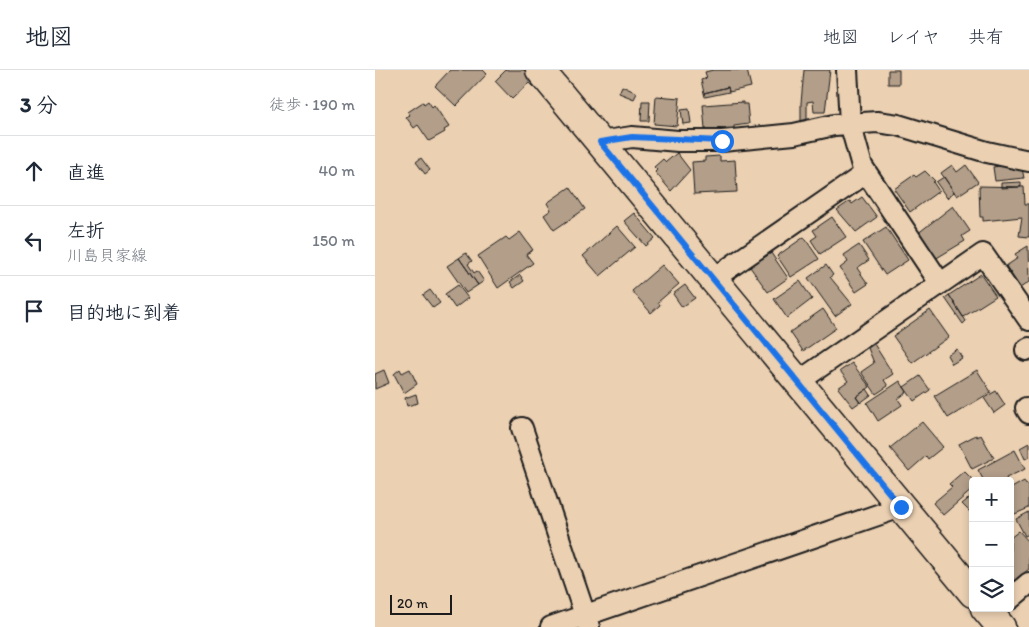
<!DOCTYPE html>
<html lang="ja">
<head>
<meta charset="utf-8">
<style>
	body { margin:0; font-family:Itim,"Klee One",sans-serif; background:#f2f2f3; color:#1f2937 }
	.controls { position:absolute; right:15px; bottom:15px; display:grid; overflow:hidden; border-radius:5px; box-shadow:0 2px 8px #0003 }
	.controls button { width:45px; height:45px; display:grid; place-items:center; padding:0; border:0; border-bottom:1px solid #e0e1e3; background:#fff; color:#1f2937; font:25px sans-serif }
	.scale { position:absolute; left:15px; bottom:12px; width:62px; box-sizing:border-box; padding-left:5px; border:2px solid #1c1c1c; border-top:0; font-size:14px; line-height:18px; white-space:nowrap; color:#1c1c1c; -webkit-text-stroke:4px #ebd0b2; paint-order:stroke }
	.stop { position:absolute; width:15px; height:15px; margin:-11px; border:4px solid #1a73e8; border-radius:50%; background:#fff }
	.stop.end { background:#1a73e8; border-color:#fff; box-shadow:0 1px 5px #0008 }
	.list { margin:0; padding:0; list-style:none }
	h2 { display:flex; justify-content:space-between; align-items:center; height:65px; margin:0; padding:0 20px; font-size:21px }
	h2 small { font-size:16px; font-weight:400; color:#747a83 }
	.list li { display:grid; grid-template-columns:32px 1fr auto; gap:15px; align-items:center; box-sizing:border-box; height:70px; padding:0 20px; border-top:1px solid #e0e1e3 }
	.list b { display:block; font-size:19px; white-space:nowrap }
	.list p { margin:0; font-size:16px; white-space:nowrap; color:#747a83 }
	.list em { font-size:16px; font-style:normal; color:#747a83 }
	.icon { flex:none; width:28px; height:28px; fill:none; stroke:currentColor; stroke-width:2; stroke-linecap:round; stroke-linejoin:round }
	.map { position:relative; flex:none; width:654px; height:557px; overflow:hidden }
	header { display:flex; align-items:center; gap:30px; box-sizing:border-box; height:70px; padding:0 25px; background:#fff; border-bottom:1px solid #e0e1e3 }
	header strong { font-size:24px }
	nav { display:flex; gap:28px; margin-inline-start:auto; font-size:18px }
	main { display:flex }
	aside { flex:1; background:#fff }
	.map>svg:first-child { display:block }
	.building { fill:#b29e89; stroke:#1c1c1c }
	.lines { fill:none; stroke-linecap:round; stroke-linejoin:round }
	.minor-casing { stroke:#1c1c1c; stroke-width:24 }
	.secondary-casing { stroke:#1c1c1c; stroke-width:31 }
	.minor { stroke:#ebd0b2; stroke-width:20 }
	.secondary { stroke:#ebd0b2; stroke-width:28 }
	.route { stroke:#1a73e8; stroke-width:6 }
</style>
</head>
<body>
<header>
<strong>地図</strong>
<nav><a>地図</a><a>レイヤ</a><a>共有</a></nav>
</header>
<main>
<aside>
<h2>3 分<small>徒歩 · 190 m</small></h2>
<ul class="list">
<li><svg class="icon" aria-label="ahead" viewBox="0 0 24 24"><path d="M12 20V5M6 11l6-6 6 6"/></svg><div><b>直進</b></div><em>40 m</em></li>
<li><svg class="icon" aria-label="left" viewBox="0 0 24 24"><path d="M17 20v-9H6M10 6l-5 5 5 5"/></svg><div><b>左折</b><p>川島貝家線</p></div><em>150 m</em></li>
<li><svg class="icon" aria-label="arrive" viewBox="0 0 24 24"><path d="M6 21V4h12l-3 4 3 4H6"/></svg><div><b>目的地に到着</b></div></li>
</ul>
</aside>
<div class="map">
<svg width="654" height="557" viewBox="0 0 654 557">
	<rect width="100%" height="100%" fill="#ebd0b2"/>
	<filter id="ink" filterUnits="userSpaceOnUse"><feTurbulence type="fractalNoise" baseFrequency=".02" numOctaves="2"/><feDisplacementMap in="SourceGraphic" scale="10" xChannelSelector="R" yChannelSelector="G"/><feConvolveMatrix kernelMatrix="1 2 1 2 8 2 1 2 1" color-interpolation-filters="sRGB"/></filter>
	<g filter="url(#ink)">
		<path class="building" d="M75,0h33l4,4 -31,32 -21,-20z
			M131,0h19l11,14 -3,3 -4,-4 -17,16 -17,-18z
			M338,0h34l4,17 -22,5 -1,-5 -24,6 -3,-13 6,-2 -2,-6z
			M429,0h26l-5,42h-11l-1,-11 -6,1v21h-6v-20z
			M513,0h11v14h-11z
			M247,16l15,7 -3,6 -15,-6z
			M353,17l1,5 -24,5 -1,-4z
			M281,26l24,2 -3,28 -23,-2z
			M53,31l4,6 2,-2 15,22 -5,3 1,2 -16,9 -11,-16 -4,3 -8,-11 4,-2 -2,-3 15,-10 1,2z
			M267,31h8l-1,20h-8z
			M368,32v2h4l2,20 -15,2v2l-29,1 -2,-24z
			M314,39l2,14 -8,1 -2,-14z
			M302,83l13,17 -19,21 -16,-19 2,-2 -3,-3 9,-8 3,3z
			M345,86v5l15,-1 2,32 -43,2 -2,-32 13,-1v-4z
			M46,88l9,12 -5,4 -9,-12z
			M638,94l9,4 2,10 -29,3 -2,-14z
			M577,95l5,7 9,-7 12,17 -21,14 -16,-23z
			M550,101l10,10 -2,1 6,9 -29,21 -16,-23 20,-14 2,2z
			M569,107l10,15 -7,6 -11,-16z
			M646,112v5l-20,1v-5z
			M604,116l45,1 1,17h4v33l-10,-1 3,-19 -39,4v-4h-3z
			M195,117l15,22 -31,21 -10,-15 7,-5 -4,-7z
			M487,127l15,20 -21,15 -19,-22 13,-9 2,3z
			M578,136l17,25 -8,5 3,5 -30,18 -18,-25z
			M259,143l21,25 -9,8 -22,-25z
			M457,147l14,20 -26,17 -9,-14 6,-4 -4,-6z
			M242,156l18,21 -35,29 -17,-20z
			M511,157l22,33 -23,15 -22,-33z
			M145,162l13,18 -7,4 7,9 -35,25 -20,-32 28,-19 3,3z
			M429,167l15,22 -28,18 -14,-21z
			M484,175l10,15 -12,8 11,16 -12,8 -16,-24 8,-6 -4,-7z
			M653,176l1,36 -9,6 -14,-22 12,-8 -3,-4z
			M91,183l6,8 -4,3 6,9 3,-2 7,10 -6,4 -19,-27z
			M396,183l17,25 -20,14 -18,-25z
			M84,188l19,27 -12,8 -19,-27z
			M287,195l17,19 -21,18 2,3 -9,8 -19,-22z
			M451,195l7,10 -3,2 22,27 -17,12 -27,-38z
			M606,204l15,22 -33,21 -14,-22z
			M145,205l4,6 -10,7 -4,-6z
			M425,211l12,18 -25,19 -13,-19z
			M83,215l10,13 -13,10 -10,-14z
			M310,215l10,13 -13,9 -9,-13z
			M55,220l10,13 -7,5 -10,-13z
			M574,225l17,26 -3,3 -18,-26z
			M448,239l13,19 -33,23 -13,-19z
			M555,240l19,27 -37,26 -19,-27z
			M499,274l19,30 -9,6 4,6 -12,8 -15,-22 13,-9 -6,-15z
			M582,279l5,9 -10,6 -5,-9z
			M477,293l18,24 -14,10 4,5 -7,5 -15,-19 10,-7 -8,-10z
			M25,299l2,4 8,-4 7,15 -13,9 -10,-19z
			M9,300l5,13 -14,6v-15z
			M602,300l14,22 -43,26 -14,-22z
			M545,306l10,14 -16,11 -10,-14z
			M525,311l7,11 -9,7 4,6 -24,16 -11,-18z
			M492,319l4,6 -11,8 -4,-6z
			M621,321l9,14 -11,8 -10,-15z
			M41,324l2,9 -11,3 -2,-8z
			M547,352l21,25 -15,12 -2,-3 -17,15 -19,-23z
			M601,365l1,2 4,-2 13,23 -22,11 -13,-25z
			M654,373v14l-4,2 -5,-11z
			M640,380l10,19 -19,9 1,3h-23l-6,-11z
			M589,401l10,10 -1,8 -30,26 -10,-12 19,-16 -3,-3z
			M649,411l3,4 2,-1v24l-19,8v-27z
			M598,425v20l-11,-11z
			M654,442v22l-4,2 -9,-17z
			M644,461l10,11v27l-15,12 -1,-2 -3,3v-44z"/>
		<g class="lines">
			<g class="minor-casing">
				<path id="minor" d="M472,0l3,53 12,43 78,117
					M225,72l32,-5 46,4h44l72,-7 40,-9 43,-3 21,3 89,27 42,9
					M338,209l153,-106
					M651,280l3,-2
					M423,312l185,-128 46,66
					M651,338l3,5
					M147,358l67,199
					M635,529l19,-16
					M176,557l350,-120"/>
			</g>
			<g class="secondary-casing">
				<path id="secondary" d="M165,0l433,523
					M610,538l16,19"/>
			</g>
			<use href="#minor" class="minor"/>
			<use href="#secondary" class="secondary"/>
		</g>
	</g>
	<g class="lines" filter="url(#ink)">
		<path class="route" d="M347,71l-90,-4 -32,5 301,365"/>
	</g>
</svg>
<div class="controls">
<button>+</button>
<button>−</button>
<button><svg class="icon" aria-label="layers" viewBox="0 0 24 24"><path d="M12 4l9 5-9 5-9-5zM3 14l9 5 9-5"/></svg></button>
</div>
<div class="scale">20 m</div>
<div class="stop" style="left:347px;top:71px"></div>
<div class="stop end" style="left:526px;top:437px"></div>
</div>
</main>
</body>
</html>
